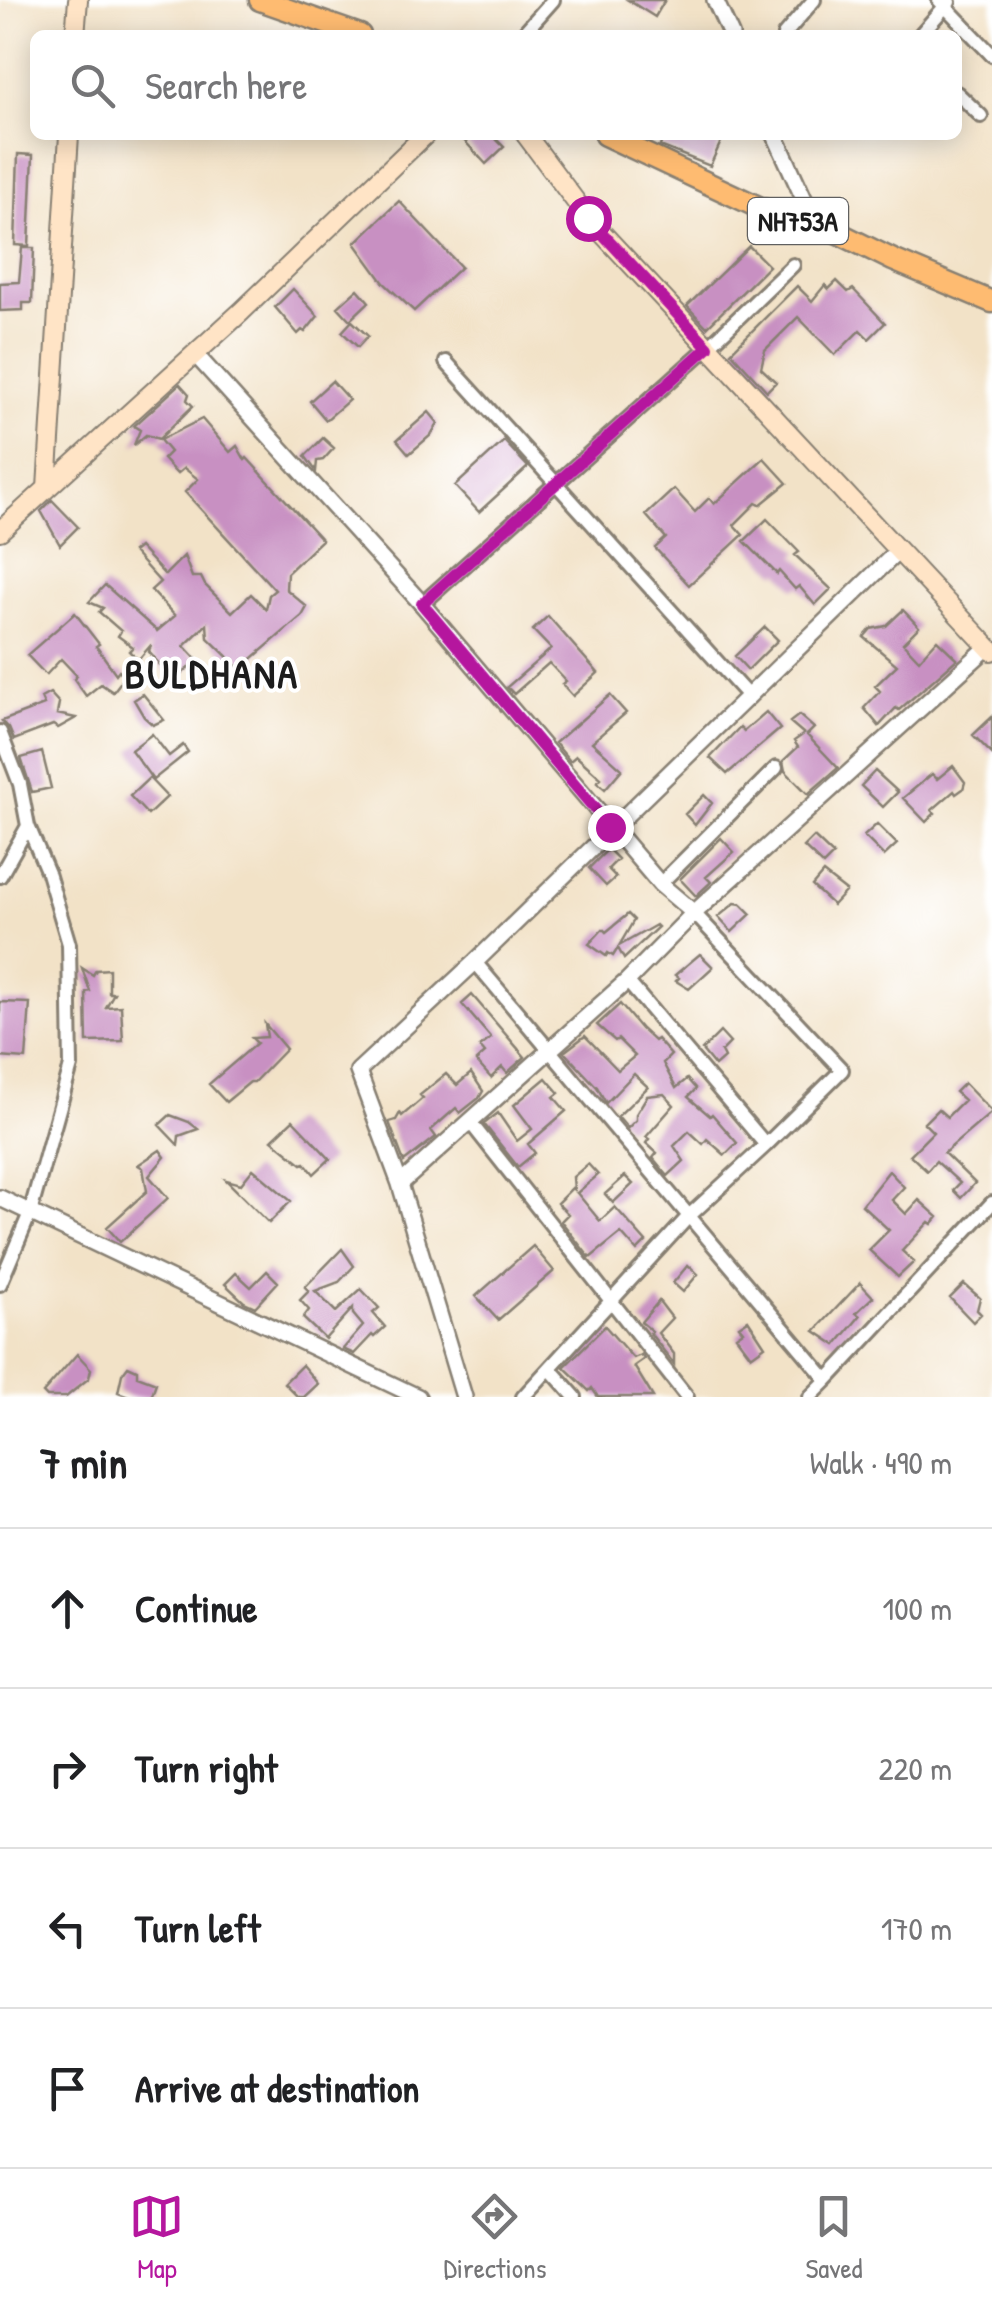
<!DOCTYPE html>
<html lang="en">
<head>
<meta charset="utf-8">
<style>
	body { margin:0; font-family:"Patrick Hand",sans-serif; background:#f6f6f6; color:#202124 }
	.stop { position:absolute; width:30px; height:30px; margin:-22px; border:8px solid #b5179e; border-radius:50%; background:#fff }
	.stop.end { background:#b5179e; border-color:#fff; box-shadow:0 2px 10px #0008 }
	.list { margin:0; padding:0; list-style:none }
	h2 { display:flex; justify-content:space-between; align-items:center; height:130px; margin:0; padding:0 40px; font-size:42px }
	h2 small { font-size:32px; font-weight:400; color:#757577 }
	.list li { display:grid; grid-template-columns:65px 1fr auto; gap:30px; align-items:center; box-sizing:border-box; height:160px; padding:0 40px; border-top:2px solid #e0e0e0 }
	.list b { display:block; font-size:38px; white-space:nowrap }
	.list em { font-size:32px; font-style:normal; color:#757577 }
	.icon { flex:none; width:55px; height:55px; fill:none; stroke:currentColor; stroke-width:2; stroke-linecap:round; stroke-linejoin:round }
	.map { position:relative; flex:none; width:992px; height:1397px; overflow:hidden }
	.search { position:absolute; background:#fff; box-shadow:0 5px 25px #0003; left:30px; right:30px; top:30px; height:110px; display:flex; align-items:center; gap:25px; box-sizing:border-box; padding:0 35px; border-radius:15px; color:#757577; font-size:38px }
	.sheet { height:770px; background:#fff }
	nav { display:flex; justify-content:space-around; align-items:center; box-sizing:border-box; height:140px; border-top:2px solid #e0e0e0; background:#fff; font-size:28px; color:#757577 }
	nav a { display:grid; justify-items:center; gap:5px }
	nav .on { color:#b5179e }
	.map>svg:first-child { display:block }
	.building { fill:#c890c2 }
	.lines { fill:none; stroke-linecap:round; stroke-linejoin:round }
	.minor-casing { stroke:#877f72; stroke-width:18 }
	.tertiary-casing { stroke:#877f72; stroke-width:20 }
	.secondary-casing { stroke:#877f72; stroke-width:22 }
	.trunk-casing { stroke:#877f72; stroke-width:25 }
	.minor { stroke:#fff; stroke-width:12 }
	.tertiary { stroke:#fff; stroke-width:15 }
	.secondary { stroke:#ffe4c6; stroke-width:18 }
	.trunk { stroke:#febb71; stroke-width:20 }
	.route { stroke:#b5179e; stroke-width:12 }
	.labels { text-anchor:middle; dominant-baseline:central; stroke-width:8; stroke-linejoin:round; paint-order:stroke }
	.shield { fill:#fff; stroke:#606060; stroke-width:2.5 }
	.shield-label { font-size:28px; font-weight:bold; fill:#1c1c1c }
	.district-label { font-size:40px; font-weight:bold; letter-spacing:2.5px; fill:#1c1c1c; stroke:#fff }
</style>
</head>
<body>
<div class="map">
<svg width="992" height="1397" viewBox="0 0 992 1397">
	<rect width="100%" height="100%" fill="#fff"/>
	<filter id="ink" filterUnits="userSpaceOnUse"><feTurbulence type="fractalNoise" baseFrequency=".01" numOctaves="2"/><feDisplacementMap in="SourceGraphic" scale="20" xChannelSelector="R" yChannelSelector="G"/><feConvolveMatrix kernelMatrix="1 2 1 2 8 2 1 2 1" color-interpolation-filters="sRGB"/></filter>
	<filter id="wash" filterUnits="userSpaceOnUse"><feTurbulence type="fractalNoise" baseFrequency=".0048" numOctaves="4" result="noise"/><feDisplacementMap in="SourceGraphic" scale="40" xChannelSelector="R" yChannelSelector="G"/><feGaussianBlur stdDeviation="2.25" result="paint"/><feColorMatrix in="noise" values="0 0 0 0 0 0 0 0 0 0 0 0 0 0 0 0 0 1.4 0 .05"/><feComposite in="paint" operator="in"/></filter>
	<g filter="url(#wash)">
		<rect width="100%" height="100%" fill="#f2e2c7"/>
		<g id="blocks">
			<path class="building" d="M628,0h37l-10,17z
				M459,135h33l12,12 -18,17z
				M664,135h60l-14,31 -50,-20z
				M18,154l15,1 -4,91 -14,-1z
				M399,201l62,66 -47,44 -30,-28 -29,-40z
				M749,246l20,20 -62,61 -20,-21z
				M22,248h12l-2,55h-9v7l-23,1v-28l19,-1z
				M837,281l11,11 5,-3 32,34 -16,16 -9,-9 -25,25 -37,-38 -33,33 -4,18 15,14 -9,9 -36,-39 66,-66 15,15 13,-16 4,4z
				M293,289l25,27 -13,16 -3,-2 -4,4 -23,-27z
				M358,289l11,13 -19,18 -12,-13z
				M352,321l16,15 -10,11 -16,-15z
				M332,381l17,19 -23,20 -16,-19z
				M180,384l9,10 -2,6 6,6 -34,33 -13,-4 -12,10 6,-15 -6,-4z
				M429,412l9,11 -7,12 -22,19 -12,-14z
				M202,419l28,33 7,-6 8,14 2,-2 75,82 -35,33 -1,16 21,18 -5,9 -62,53 -32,-31 -1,-14 -23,22 13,14 -23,21 -25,-29 2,-7 -13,15 -9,-9 4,-4 -15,-11 3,-5 -22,-19 4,-4 -14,-6 16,-17 52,46 18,-15 -24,-26 9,-8 -27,-30 6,-5 26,28 19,-19 8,21h9l4,8 27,27 19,-18 15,15 3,-14 6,-5 -90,-98 13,-13 -14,-11 -7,6 -14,-15 7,-7 -10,-12z
				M323,438l11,10 -11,12 -6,1 -1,10 -11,-15z
				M504,441l24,26 -49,45 -24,-26z
				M764,458l23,25 -27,22 -4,-2 -22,22 9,10 -54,50 -34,-37 11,-10 -20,-23 28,-26 21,23 14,-14 5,6z
				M52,500l26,27 -18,18 -19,-34z
				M767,519l32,33 -4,3 36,34 -16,16 -16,-19 -4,3 -16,-18 -2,3 -33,-33z
				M903,610l16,17 -16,16 16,17 18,-20 20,19 -58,51 -3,-2 -17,18 -15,-18 16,-17 -5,-5 22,-21 -33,-28 7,-8 15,-3z
				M75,613l24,31 -3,2 20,28 3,-4 7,5 -13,17 -12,-8 -15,12 -12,-17 3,-3 -16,-17 -15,16 -19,-20z
				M548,616l50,57 -25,23 -11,-12 4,-3 -17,-18 -35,31 -7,-7 44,-38 -18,-19z
				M765,627l13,13 -30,30 -13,-14z
				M50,693l9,10 -2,11 19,4 -18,10 -5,-3 -39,15 -5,-12 -7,-7 42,-16 -3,-7z
				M143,694l21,26 -11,5 -9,-8 -10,-17z
				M610,695l16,18 -34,29 30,27 -17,20 -8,-7 4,-4 -25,-22 -6,5 -15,-18z
				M766,712l14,17 -53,45 -17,-16 30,-31 4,4z
				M799,715l15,13 -7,7 31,33 -30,26 -23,-23 -2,-10 15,-14 -4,-6 10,-7 -14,-12z
				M992,717v37l-19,-19z
				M152,734l17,22 14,-11 5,7 -35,28 -22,-30z
				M42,752l9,36 -19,4 -11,-34z
				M953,766l12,16 -2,7 -7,5 -2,-3 -22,19 3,3 -9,9 -23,-24 29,-24 5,5z
				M875,771l23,21 -15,15 -22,-21z
				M149,778l18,19 -19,18 -18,-19z
				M704,795l8,8 -17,22 -10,-11z
				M877,824l20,20 -13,12 -20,-20z
				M814,837l19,18 -10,10 -19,-18z
				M721,838l13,14 -28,25 5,5 -15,14 -16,-17z
				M608,849l10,10 -10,10 8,8 -10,9 -17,-18z
				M823,873l23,18 -13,14 -21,-19z
				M735,903l6,1 10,10 -19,18 -14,-15z
				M628,914l6,6 -15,26 37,-21 2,2 -34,32 -6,-11 -5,8 -5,-3 -2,3 -17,-12 14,-15 3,3z
				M700,954l13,13 -24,22 -13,-8 3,-3 -4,-3z
				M82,968l11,7 3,-5 13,-1v24h5l-8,14 15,-1 2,35 -36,1 -1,-50 4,-1z
				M472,995l53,62 -18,16 -5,-6 -11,11 -15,-17 9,-8 -5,-6 11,-9 -29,-34z
				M0,1002l30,1 -4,56 -26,-2z
				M620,1004l21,25 13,12 3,-2 14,16 -8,8 13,25 11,-9 9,10 -8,8 22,19 2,-2 25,29 -12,12 -18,-16 -4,5 -14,-13 -15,15 10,15 -16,15 -15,-18 4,-5 -11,-10 3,-4 -3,-2 28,-32 -10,-11 -17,2 -11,18v6l-8,8 -10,-12 30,-29 -14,-13 -28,29 -9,-16 -33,-35 21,-16 33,34 17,-14 -17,-17 -3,2 -18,-16z
				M265,1024l21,25 -32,33h-4l-24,20 -17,-18 48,-41 -5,-5 15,-1z
				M720,1032l10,11 -9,9 3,6 -9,8 -13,-16z
				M471,1073l12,18 -4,7 -19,15 -4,-5 -25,22 5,7 -32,25 -15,-40 7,-2 4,-7 2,3 21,-18 -3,-3 26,-21 11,11z
				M546,1078l13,15 -5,4 12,14 -38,33 7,9 -17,14 -34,-43 14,-11 19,28 15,-12 -18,-24z
				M964,1083l28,29 -48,41 31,30 -14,15 -8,-8 7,-7 -24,-22 -9,10 -17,-16 23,-23 -9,-9 14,-14 9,8 17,-17 -9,-8z
				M170,1115l19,7 9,7 -19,7 -1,9 -19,-20z
				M293,1120l37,39 -16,15 -9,-11 -3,1 -30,-24z
				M160,1150l5,7 -16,19 19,22 -48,44 -13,-15 40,-36 -4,-23 -5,-3z
				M588,1164l10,11 -21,18 23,28 15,-14 31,35 -9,9 -16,-18 -31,25 -29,-37 7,-7 -11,-11 15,-15 2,2 -1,-13z
				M253,1169l38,32 -22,22 -43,-43 15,4z
				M889,1171l15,16 -12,13 14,14 13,-14 19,17 -6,7 -3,-2 -27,29 12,11 -16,15 -29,-27 20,-20 -27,-25z
				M625,1176l8,8 -20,19 -8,-9z
				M533,1246l21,25 -56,49 -22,-24z
				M342,1249l12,17 -15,16 -24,9 21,21 25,-23 18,19 -6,5 12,14 -11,10 -2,-2 -18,19 -11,-5 20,-23 -10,-12v-6l-28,31 -22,-21 6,-8 -9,-10 9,-9 -4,-4z
				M688,1265l10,9 -15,18 -10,-9z
				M267,1271l11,11 -23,25 -11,-5 -19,-18 11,-11 15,14z
				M860,1283l13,14 -17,16 4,3 -24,29 -21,-14z
				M964,1284l16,14 -3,12 4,4 -8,8 -23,-24z
				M659,1301l13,17 -14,15 16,21v10l-24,-31 2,-2 -11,-9z
				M748,1320l17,26 -14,10 -15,-20 7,-5 -4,-5z
				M605,1326l28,32 8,-3 3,4 -10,7 19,31h-55l-6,-9 -3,3 -25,-24z
				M77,1354l14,15 -2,9 -23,19h-19l-4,-4z
				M302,1365l16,19 -14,13h-6l-14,-14z
				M128,1366l9,4v6l19,7 -5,14h-20l-13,-5 4,-18z"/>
		</g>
	</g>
	<g filter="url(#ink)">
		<use href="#blocks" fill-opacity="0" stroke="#877f72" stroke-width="2.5"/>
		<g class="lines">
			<g class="minor-casing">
				<path id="minor" d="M939,0l53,55
					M522,35l31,-35
					M784,35l30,-35
					M920,35l29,-33
					M957,93l24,23
					M446,362l303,335
					M422,604l286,-257 85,-82
					M0,732l20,52 8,42 -28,50
					M660,884l116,-116
					M475,962l352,418 -17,17
					M627,981l139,164 76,-75 -148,-157
					M470,1122l217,275
					M0,1284l30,-71 41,-147 -2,-122 -21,-71 -20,-47
					M550,1369l25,28
					M827,1380l165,-177
					M523,1397l166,-181 77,-71"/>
			</g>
			<g class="tertiary-casing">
				<path id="tertiary" d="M715,0l16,35
					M775,135l39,86
					M195,354l227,250 238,280 34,29
					M400,1184l-42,-113 117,-109 423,-411
					M0,1198l418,199
					M464,1397l-64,-213 227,-203 67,-68 294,-266"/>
			</g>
			<g class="secondary-casing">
				<path id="secondary" d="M75,35l3,-35
					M526,135l62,83 404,433
					M47,488l22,-353
					M0,531l241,-219 184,-177"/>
			</g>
			<g class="trunk-casing">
				<path id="trunk" d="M260,0l100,35
					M605,135l183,86h26l79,39 99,42"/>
			</g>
			<use href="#minor" class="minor"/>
			<use href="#tertiary" class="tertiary"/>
			<use href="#secondary" class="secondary"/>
			<use href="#trunk" class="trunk"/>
		</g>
	</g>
	<g class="lines" filter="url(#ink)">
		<path class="route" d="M588,218l120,129 -286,257 188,223"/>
	</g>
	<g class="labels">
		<rect class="shield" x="748" y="198" width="100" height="46" rx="8"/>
		<g class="shield-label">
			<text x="798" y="221">NH753A</text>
		</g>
		<g class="district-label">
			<text x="212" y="673">BULDHANA</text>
		</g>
	</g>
</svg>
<div class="stop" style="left:588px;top:218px"></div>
<div class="stop end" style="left:610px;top:827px"></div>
<div class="search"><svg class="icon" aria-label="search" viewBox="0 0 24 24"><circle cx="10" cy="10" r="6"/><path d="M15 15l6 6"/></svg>Search here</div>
</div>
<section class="sheet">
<h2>7 min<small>Walk · 490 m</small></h2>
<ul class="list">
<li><svg class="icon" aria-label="ahead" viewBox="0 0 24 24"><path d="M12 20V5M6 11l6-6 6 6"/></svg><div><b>Continue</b></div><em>100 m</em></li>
<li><svg class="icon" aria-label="right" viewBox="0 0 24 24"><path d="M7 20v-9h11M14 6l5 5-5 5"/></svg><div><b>Turn right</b></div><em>220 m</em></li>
<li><svg class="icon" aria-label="left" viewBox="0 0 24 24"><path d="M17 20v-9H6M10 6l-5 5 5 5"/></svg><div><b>Turn left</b></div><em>170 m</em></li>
<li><svg class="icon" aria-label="arrive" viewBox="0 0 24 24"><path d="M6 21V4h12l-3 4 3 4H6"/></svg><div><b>Arrive at destination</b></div></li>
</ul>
</section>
<nav>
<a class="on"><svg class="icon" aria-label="map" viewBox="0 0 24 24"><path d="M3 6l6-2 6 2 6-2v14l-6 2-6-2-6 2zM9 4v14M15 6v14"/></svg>Map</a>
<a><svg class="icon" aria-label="directions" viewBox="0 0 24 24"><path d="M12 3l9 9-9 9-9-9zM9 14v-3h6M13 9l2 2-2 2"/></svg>Directions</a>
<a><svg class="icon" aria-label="saved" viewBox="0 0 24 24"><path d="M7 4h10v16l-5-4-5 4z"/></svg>Saved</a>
</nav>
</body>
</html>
